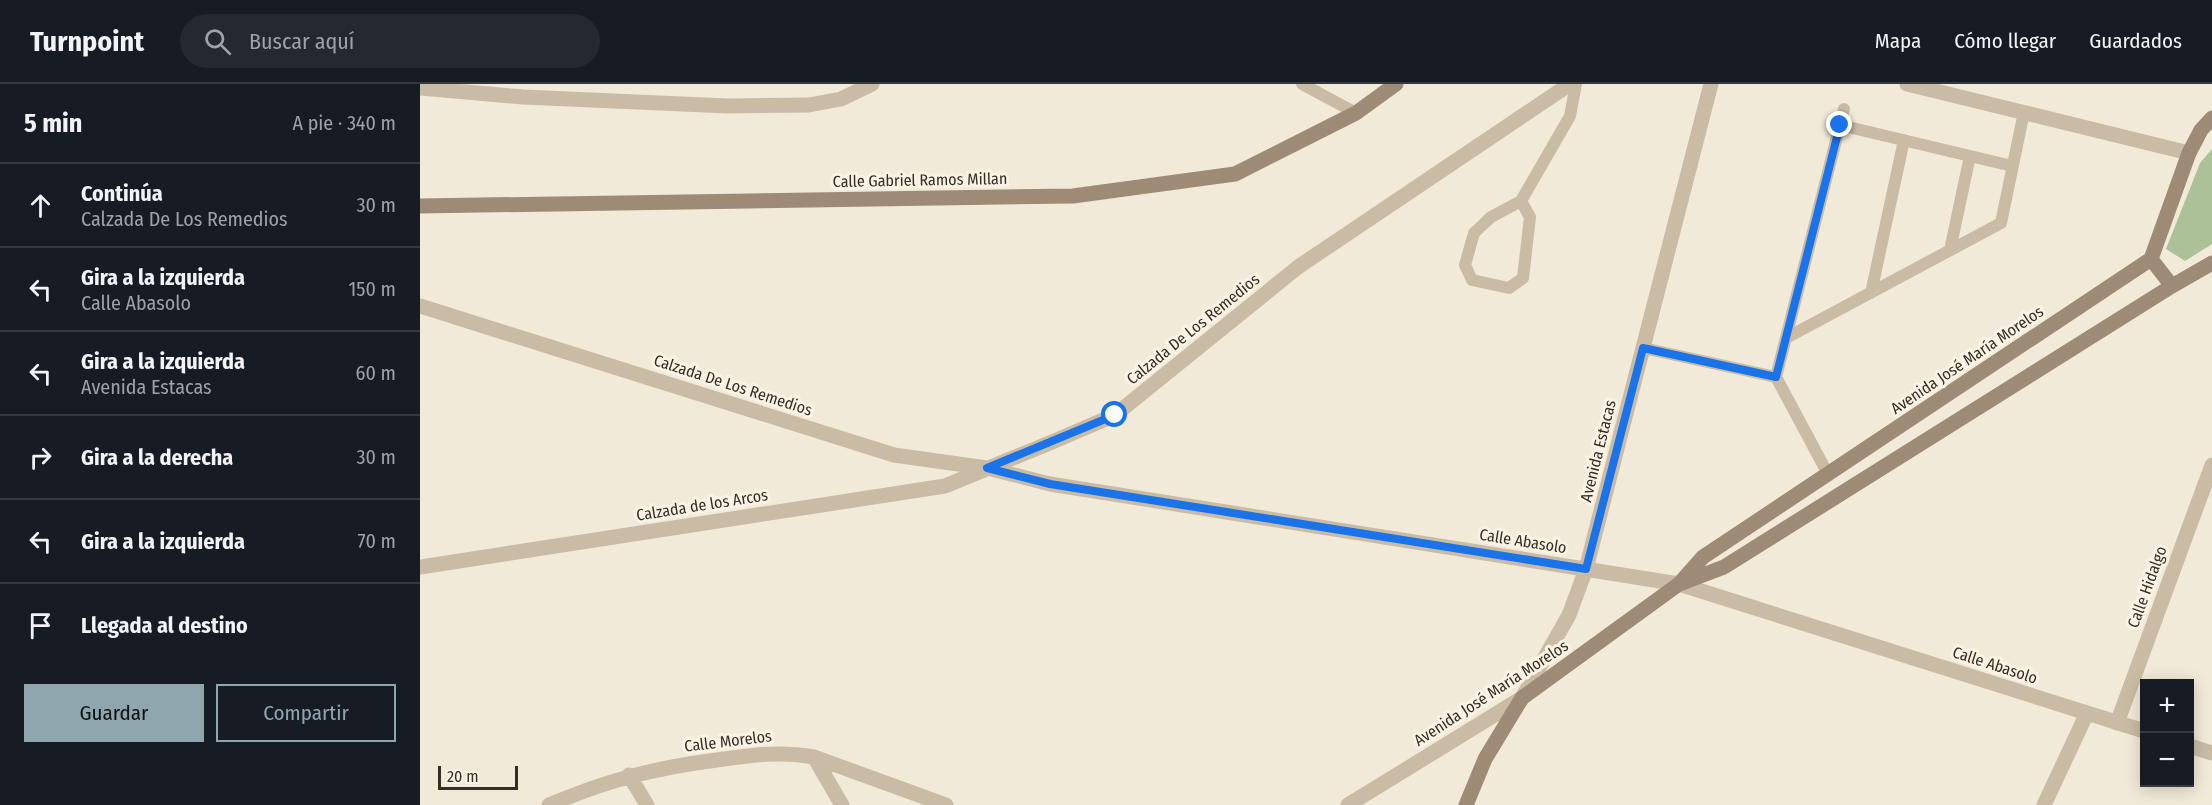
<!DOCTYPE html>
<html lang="es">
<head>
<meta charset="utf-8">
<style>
	body { margin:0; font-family:"Fira Sans Condensed",sans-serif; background:#242831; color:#f1f3f6 }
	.controls { position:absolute; right:18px; bottom:18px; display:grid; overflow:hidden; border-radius:0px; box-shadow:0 3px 15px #0003 }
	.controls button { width:54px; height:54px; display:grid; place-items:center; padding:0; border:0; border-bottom:2px solid #363941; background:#171b24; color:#f1f3f6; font:30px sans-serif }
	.scale { position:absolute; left:18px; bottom:15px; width:80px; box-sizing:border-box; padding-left:6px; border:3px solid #352d26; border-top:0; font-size:16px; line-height:21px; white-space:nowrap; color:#352d26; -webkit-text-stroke:4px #faf3e4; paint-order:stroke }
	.stop { position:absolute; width:18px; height:18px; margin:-14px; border:4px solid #1a73e8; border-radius:50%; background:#fff }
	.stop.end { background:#1a73e8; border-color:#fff; box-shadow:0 2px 6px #0008 }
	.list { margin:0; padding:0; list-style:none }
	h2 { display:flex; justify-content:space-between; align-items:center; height:78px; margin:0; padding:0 24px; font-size:26px }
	h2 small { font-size:20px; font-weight:400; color:#9ea1a6 }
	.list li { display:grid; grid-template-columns:39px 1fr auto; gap:18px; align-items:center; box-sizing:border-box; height:84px; padding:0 24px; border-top:2px solid #363941 }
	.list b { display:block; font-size:22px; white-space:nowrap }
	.list p { margin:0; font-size:20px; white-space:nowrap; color:#9ea1a6 }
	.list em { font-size:20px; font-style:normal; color:#9ea1a6 }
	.actions { display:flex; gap:12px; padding:18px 24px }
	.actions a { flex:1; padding:14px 0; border:2px solid #90a6af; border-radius:0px; text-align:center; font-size:21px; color:#90a6af }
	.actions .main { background:#90a6af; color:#111 }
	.icon { flex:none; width:33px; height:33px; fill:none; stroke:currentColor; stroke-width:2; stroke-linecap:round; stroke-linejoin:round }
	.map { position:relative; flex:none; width:1792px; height:721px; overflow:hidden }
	header { display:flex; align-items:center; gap:36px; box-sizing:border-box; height:84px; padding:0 30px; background:#171b24; border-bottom:2px solid #363941 }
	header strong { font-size:28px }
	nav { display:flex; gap:33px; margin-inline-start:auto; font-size:21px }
	.search { width:420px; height:54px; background:#242831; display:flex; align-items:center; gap:15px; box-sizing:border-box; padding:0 21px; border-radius:33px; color:#9ea1a6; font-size:22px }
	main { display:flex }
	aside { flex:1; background:#171b24 }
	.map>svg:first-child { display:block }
	.green { fill:#acc198 }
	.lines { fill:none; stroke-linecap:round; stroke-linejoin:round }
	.service { stroke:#cabca4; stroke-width:12 }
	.minor { stroke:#cabca4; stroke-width:15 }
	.tertiary { stroke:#cabca4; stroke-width:15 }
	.secondary { stroke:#9e8b75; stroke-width:15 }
	.route { stroke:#1a73e8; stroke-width:8 }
	.labels { text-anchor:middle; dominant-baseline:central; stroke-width:6; stroke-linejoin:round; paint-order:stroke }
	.street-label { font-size:16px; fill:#352d26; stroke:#faf3e4 }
</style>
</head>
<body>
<header>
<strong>Turnpoint</strong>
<div class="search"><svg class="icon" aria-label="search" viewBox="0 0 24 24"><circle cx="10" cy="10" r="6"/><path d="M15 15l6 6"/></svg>Buscar aquí</div>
<nav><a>Mapa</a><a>Cómo llegar</a><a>Guardados</a></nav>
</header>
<main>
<aside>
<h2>5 min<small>A pie · 340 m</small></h2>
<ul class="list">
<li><svg class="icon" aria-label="ahead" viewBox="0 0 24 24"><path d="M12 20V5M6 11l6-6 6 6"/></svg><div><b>Continúa</b><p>Calzada De Los Remedios</p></div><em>30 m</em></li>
<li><svg class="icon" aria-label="left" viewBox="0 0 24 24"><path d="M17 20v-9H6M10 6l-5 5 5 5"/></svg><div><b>Gira a la izquierda</b><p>Calle Abasolo</p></div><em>150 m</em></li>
<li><svg class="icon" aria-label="left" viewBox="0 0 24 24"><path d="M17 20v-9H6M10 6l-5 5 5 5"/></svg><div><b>Gira a la izquierda</b><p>Avenida Estacas</p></div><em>60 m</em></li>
<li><svg class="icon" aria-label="right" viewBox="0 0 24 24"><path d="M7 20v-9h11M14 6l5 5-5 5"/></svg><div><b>Gira a la derecha</b></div><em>30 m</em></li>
<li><svg class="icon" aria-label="left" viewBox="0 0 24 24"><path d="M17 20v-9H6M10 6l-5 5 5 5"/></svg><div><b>Gira a la izquierda</b></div><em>70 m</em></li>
<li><svg class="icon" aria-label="arrive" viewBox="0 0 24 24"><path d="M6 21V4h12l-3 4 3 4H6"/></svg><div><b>Llegada al destino</b></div></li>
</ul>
<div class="actions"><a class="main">Guardar</a><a>Compartir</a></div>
</aside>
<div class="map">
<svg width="1792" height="721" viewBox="0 0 1792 721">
	<rect width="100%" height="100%" fill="#f2ead8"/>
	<path class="green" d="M1792,65v95l-27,17 -19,-12 34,-86z"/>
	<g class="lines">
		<path class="service" d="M882,0l54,29
			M1420,41l172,41
			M1101,117l9,16 -7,61 -14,10 -37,-8 -7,-15 9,-32 17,-16 30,-16 49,-85 6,-32
			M1530,166l20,-94
			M1451,209l33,-153
			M1366,254l215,-115 23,-111
			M1223,264l133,29 52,97
			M1356,293l68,-268"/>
		<path class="minor" d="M1487,0l282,69
			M0,222l474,149 93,13 63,16 629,100
			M0,483l525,-81 107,-44 63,-27 183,-148 272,-183
			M1697,639l95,-258
			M394,673l28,48
			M209,691l18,30
			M129,721c59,-25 105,-37 168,-45 34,-5 63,-9 97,-3l132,48
			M928,721l174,-107 47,-83 17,-46 125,-485
			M1624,721l43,-92"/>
		<path class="tertiary" d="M0,4l103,9 205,9 81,-1 32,-6 31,-15
			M1259,500l465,147
			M1770,662l22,7"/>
		<path class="secondary" d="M0,122l653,-10 162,-22 121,-61 40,-29
			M1731,175l21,27
			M1262,499l42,-16 448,-281 40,-23
			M1046,721l19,-46 37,-61 157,-114 24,-27 448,-298 38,-106 12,-23 11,-12"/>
	</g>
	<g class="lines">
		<path class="route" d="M695,331l-128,53 63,16 536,85 57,-221 133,29 64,-252"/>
	</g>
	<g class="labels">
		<g class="street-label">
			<text transform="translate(500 96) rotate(-1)">Calle Gabriel Ramos Millan</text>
			<text transform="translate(773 245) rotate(-39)">Calzada De Los Remedios</text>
			<text transform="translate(1547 276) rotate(-34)">Avenida José María Morelos</text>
			<text transform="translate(313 301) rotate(18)">Calzada De Los Remedios</text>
			<text transform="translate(1178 367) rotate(-76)">Avenida Estacas</text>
			<text transform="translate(282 421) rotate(-9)">Calzada de los Arcos</text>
			<text transform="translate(1103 457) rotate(9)">Calle Abasolo</text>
			<text transform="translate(1727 503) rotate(-70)">Calle Hidalgo</text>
			<text transform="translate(1575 581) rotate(18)">Calle Abasolo</text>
			<text transform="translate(1071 609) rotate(-33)">Avenida José María Morelos</text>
			<text transform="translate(308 657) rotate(-7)">Calle Morelos</text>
		</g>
	</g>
</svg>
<div class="controls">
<button>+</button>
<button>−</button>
</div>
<div class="scale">20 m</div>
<div class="stop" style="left:695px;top:331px"></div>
<div class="stop end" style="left:1420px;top:41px"></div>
</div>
</main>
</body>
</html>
